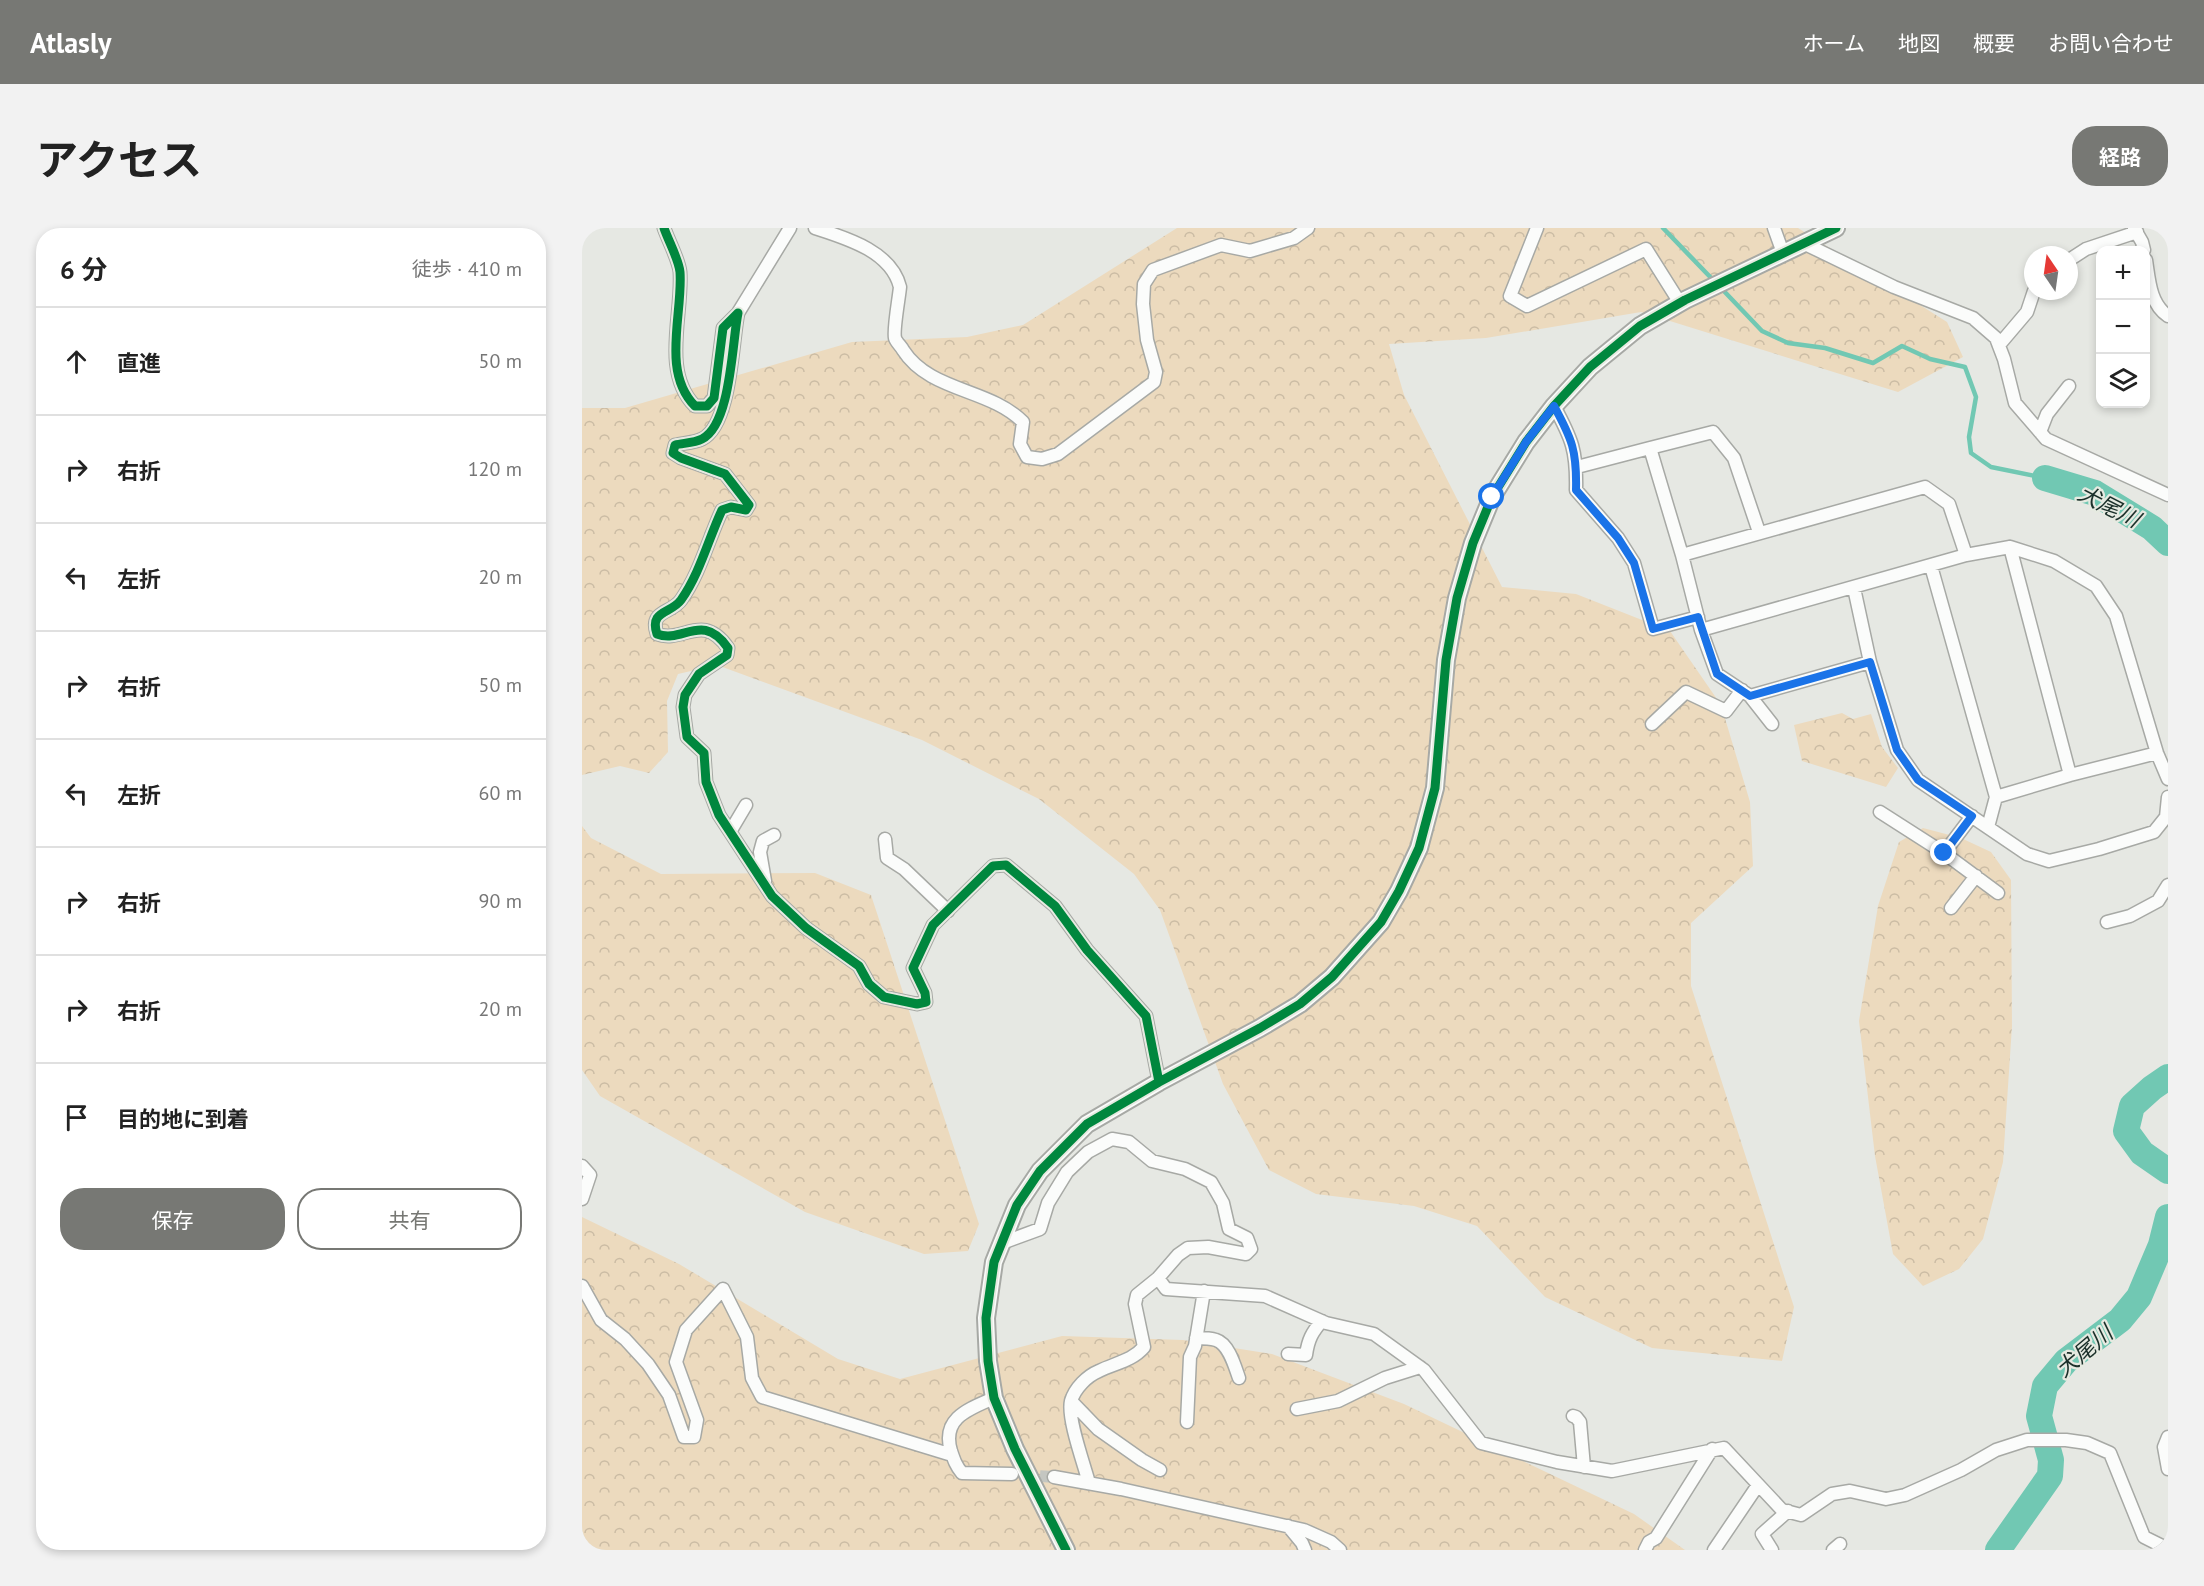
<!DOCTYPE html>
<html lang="ja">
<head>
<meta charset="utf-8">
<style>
	body { margin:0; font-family:"PT Sans","Noto Sans JP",sans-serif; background:#f2f2f2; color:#222 }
	.controls { position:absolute; right:18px; top:18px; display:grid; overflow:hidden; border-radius:12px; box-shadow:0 3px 9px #0003 }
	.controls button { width:54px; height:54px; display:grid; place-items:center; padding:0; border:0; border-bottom:2px solid #e0e0e0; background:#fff; color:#222; font:30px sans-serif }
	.compass { position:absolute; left:1442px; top:18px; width:54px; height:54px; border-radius:50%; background:#fff; box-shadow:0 3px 9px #0003; rotate:347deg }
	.stop { position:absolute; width:18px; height:18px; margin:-14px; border:4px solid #1a73e8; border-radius:50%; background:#fff }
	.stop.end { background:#1a73e8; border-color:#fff; box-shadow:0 2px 6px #0008 }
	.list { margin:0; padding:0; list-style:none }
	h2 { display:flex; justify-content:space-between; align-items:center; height:78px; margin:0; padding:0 24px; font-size:26px }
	h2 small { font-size:20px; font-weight:400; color:#767676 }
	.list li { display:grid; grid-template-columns:39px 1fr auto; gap:18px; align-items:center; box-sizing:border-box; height:108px; padding:0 24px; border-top:2px solid #e0e0e0 }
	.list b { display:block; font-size:22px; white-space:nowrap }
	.list em { font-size:20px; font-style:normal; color:#767676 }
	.actions { display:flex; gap:12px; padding:18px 24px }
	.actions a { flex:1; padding:14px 0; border:2px solid #777874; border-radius:24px; text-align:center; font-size:21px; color:#777874 }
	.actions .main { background:#777874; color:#fff }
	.icon { flex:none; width:33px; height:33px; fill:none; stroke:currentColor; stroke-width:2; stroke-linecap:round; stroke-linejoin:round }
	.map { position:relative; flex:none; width:1586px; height:1322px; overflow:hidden; border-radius:24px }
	header { display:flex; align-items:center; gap:36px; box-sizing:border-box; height:84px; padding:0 30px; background:#777874; color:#fff }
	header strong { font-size:28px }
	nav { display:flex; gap:33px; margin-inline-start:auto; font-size:21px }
	.intro { display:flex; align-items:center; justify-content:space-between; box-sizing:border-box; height:144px; padding:0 36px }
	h1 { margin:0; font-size:42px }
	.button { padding:15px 27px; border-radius:24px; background:#777874; color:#fff; font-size:21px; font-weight:700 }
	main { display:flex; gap:36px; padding:0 36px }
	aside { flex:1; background:#fff; border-radius:24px; box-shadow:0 3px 9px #0003 }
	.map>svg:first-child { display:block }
	.forest { fill:url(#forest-crowns) }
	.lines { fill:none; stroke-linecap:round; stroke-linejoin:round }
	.stream { stroke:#71c8b3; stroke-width:4.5 }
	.river { stroke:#71c8b3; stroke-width:26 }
	.street-tunnel { stroke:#c4c6c1; stroke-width:12; stroke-dasharray:12 6; stroke-linecap:butt }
	.street-casing { stroke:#a7a9a5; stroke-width:15 }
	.secondary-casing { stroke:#a7a9a5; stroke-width:20 }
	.street { stroke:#fbfcfb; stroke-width:12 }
	.secondary { stroke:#fbfcfb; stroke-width:16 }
	.cycleway-casing { stroke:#e6eae1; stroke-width:13 }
	.cycleway { stroke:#00873e; stroke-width:9 }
	.route { stroke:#1a73e8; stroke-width:8 }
	.labels { text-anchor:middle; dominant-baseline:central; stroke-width:4.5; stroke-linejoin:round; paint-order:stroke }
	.water-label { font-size:22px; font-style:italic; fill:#1b302a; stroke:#e6eae1 }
</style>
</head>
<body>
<header>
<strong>Atlasly</strong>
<nav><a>ホーム</a><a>地図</a><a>概要</a><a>お問い合わせ</a></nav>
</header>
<div class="intro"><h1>アクセス</h1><a class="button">経路</a></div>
<main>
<aside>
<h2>6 分<small>徒歩 · 410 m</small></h2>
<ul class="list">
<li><svg class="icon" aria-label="ahead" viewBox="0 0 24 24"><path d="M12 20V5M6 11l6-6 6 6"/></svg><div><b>直進</b></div><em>50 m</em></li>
<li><svg class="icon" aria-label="right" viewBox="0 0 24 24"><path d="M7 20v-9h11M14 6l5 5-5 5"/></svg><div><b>右折</b></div><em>120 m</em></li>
<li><svg class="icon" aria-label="left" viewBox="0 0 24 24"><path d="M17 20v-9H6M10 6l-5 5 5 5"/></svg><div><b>左折</b></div><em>20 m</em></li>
<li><svg class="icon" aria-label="right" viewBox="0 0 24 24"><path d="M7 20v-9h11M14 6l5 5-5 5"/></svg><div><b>右折</b></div><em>50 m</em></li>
<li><svg class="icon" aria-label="left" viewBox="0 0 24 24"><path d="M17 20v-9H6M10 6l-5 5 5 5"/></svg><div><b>左折</b></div><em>60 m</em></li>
<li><svg class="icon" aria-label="right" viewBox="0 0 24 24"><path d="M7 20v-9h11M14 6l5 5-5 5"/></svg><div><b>右折</b></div><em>90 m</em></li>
<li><svg class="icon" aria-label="right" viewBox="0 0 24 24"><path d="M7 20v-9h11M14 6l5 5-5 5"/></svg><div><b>右折</b></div><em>20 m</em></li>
<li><svg class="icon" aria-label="arrive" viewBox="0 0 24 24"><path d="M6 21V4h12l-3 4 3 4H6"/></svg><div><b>目的地に到着</b></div></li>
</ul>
<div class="actions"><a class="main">保存</a><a>共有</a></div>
</aside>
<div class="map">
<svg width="1586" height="1322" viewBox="0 0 1586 1322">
	<defs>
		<pattern id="forest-crowns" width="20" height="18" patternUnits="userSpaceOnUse" patternTransform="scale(1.5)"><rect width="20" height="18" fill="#ecdabe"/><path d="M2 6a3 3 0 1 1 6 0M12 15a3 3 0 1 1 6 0" fill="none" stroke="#cbbca4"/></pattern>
	</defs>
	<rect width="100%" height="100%" fill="#e6e8e3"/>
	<path class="forest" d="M595,0h621l149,94 16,35 -65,35 -257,-80 -155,26 -97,6 15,51 98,192 74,7 94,37 51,74 29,97 3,64 -62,57v63l103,321 -12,54 -130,-13 -107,-51 -68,-71 -63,-20 -98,-12 -47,-24 -46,-86 -63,-174 -26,-36 -95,-75 -117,-59 -205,-75 -39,9 -11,27 1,51 -19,21 -29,-7 -38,9v-367h43l227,-66 115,-5 56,-12z
		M1260,485l11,6 18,-5 11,33 16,21 -12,19 -84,-26 -8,-36z
		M0,598l9,12 70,36 154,-1 56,22 108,329 -11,27 -44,3 -119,-42 -205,-116 -18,-26z
		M1341,600l38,10 30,14 20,28 1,146 -9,136 -20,77 -24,30 -36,17 -30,-32 -18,-98 -16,-135 19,-115 21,-64z
		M0,989l97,47 159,95 62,20 162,-43 121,4 89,14 132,50 230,110 51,36h-1103z"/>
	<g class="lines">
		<path class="stream" d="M1081,0l52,54
			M1139,60l41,43 26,12 37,5 48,15 29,-17 28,13 35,8 11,30 -7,40 2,16 20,14 54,11"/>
		<path class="river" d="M1463,250l50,15 57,35 16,15
			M1586,849l-16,11 -20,18 -6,25 16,22 26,18
			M1416,1322l52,-74 1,-16 -12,-44 6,-30 21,-25 54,-41 19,-23 22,-52 7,-28"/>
		<path class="street-tunnel" d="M440,1247l32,2"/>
		<g class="street-casing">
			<path id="street" d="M82,0c4,12 15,32 16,44 3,42 -19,100 15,134h12l7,-8 9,-70 15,-15c-6,29 -7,112 -36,126 -8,4 -19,4 -27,6l-2,8 8,5 44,16 24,31 -3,5 -15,-3 -9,3c-14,30 -22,63 -41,90 -10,14 -32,10 -24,34 26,10 45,-23 71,14l-1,7 -28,19 -14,21 -2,12 4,30 17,16 2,29 13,33 53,81 34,32 53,38 10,18 15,13 33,7 9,-2 -1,-9 -12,-25 20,-43 60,-59 13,-1 49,41 32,44 59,66 13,66
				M233,0c31,10 76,23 85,59 -1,11 -7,43 -5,51 1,4 6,8 8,12 27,42 86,38 120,72l-3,22 7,13 15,2 16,-5 96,-72 2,-10 -9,-32 -4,-36 1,-20 9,-14 68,-25 29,6 44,-13 14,-10
				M955,0l-27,68 17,10 119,-57 34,54
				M1192,0l9,25
				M1552,0l8,14 2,8
				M1221,15l91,44 79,31 23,20 8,21 11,44 31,36 122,56
				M1487,32l17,-11 51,-17
				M1564,32c3,20 4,44 22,56
				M156,85l52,-85
				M1417,117l28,-33 7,-21
				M972,178c18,33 23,45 22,84l42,48 16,25 19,66 45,-12
				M1458,204l7,-18 22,-28
				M995,239l73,-19
				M1177,304l-25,-74 -21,-26 -63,16 32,107 19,75 16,44 33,22 120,-34
				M1428,319l60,228 87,-22
				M1100,327l243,-68 24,17 17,51
				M1349,338l65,231 -8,30
				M1272,360l16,74 27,88 21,30 109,74 22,7 50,-12 55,-17 12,-15 2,-20
				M1119,402l265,-75 44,-8 44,14 42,25 20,30 41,137 11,26
				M1168,468l22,28
				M1070,496l34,-32 40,19 16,-21
				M1414,569l74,-22
				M1298,584l64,41
				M1390,588l-28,37 54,40
				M148,604l16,-27
				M303,611l2,19 17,11 44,42
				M183,653l-5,-29 3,-11 11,-6
				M1369,680l25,-32
				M1525,694l23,-6 28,-15 10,-16
				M0,938l8,9 -8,24
				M420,1015l38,-14 8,-26 19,-31 21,-20 24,-13 17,3 23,19 33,8 26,13 12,21 6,26 18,9 4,11 -5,5 -38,-7 -20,1 -10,7 -20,23 -21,17 -2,9 9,43c-12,14 -29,16 -45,24 -12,5 -24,17 -28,30 -4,17 13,63 18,82
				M576,1050l8,11 99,7 61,27 48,11 50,36 57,73 76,19 55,9 112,-23 58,62 19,5 31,-21 18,-3 36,8 19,-4 56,-25 35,-20 31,-10h39l21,3 23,10 34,84 24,12
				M0,1058l19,34 24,19 23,25 21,31 15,42h10l3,-17 -21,-58 10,-32 37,-41 24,48 5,41 10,19 190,58
				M614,1110c6,0 14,0 20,2 13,4 19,27 23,38
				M706,1126l18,1c2,-15 6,-23 16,-34
				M412,1170c-25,11 -53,20 -43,53 3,9 5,15 11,22l50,1
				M489,1173l27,28 44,31 18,10
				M715,1181l41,-8 47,-23 35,-11
				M991,1188l3,1 4,5 4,45
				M605,1194l3,-65 5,-11 9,-55
				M1586,1209l-4,10 4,22
				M472,1249l67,12 183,41 27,12 9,8
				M706,1298l14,17 3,7
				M1063,1322l4,-8 7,-4 56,-89
				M1132,1322l44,-65
				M1190,1322l-10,-16 26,-23
				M1251,1322l7,-6"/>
		</g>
		<g class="secondary-casing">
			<path id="secondary" d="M484,1322l-51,-101 -21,-51 -6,-37 -2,-43 8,-56 23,-57 23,-34 47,-47 72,-42 101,-54 40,-24 32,-27 49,-55 18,-31 20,-43 16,-60 11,-128 11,-62 16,-55 19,-46 34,-55 28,-36 36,-39 50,-41 45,-26 151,-72"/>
		</g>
		<use href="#street" class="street"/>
		<use href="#secondary" class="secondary"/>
		<g class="cycleway-casing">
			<path id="cycleway" d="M82,0c4,12 15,32 16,44 3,42 -19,100 15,134h12l7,-8 9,-70 15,-15c-6,29 -7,112 -36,126 -8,4 -19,4 -27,6l-2,8 8,5 44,16 24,31 -3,5 -15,-3 -9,3c-14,30 -22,63 -41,90 -10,14 -32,10 -24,34 26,10 45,-23 71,14l-1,7 -28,19 -14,21 -2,12 4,30 17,16 2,29 13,33 53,81 34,32 53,38 10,18 15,13 33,7 9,-2 -1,-9 -12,-25 20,-43 60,-59 13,-1 49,41 32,44 59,66 13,66
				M484,1322l-51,-101 -21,-51 -6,-37 -2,-43 8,-56 23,-57 23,-34 47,-47 72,-42 101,-54 40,-24 32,-27 49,-55 18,-31 20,-43 16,-60 11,-128 11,-62 16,-55 19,-46 34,-55 28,-36 36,-39 50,-41 45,-26 151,-72"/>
		</g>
		<use href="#cycleway" class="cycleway"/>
	</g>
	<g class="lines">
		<path class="route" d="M910,269l34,-55 28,-36c18,33 23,45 22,84l42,48 16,25 19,66 45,-12 19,57 33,22 120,-34 27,88 21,30 54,36 -28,37"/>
	</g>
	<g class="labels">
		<g class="water-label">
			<text transform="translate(1527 278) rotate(27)">犬尾川</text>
			<text transform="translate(1502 1123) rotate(-40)">犬尾川</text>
		</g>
	</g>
</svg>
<div class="controls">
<button>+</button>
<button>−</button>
<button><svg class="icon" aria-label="layers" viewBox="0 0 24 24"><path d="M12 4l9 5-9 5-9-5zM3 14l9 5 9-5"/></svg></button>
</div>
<svg class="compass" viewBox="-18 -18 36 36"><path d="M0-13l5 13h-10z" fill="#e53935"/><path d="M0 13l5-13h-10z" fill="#767676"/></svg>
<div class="stop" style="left:910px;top:269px"></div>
<div class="stop end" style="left:1362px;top:625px"></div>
</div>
</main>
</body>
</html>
